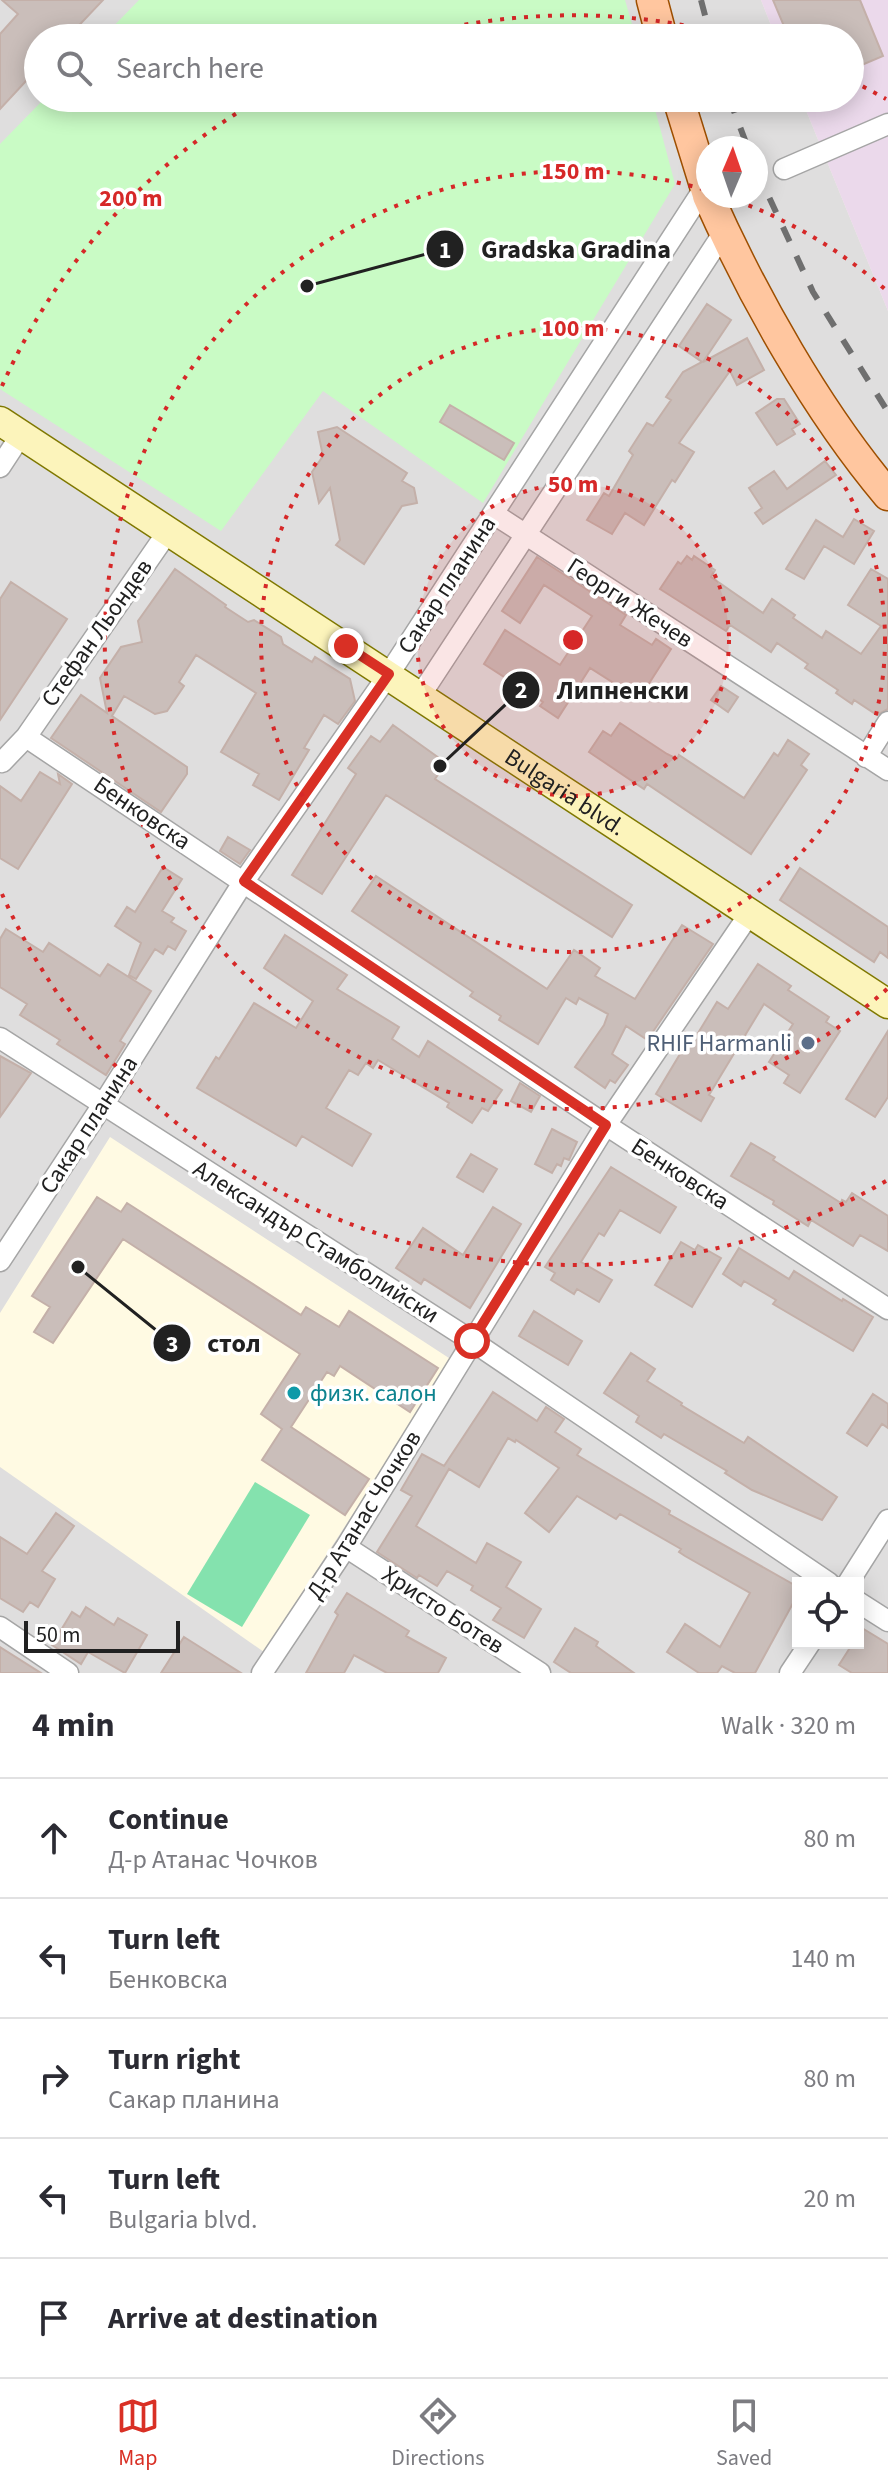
<!DOCTYPE html>
<html lang="en">
<head>
<meta charset="utf-8">
<style>
	body { margin:0; font-family:"Source Sans 3",sans-serif; background:#f2f2f3; color:#2b2b33 }
	.controls { position:absolute; right:24px; bottom:24px; display:grid; overflow:hidden; border-radius:0px; box-shadow:0 4px 20px #0003 }
	.controls button { width:72px; height:72px; display:grid; place-items:center; padding:0; border:0; border-bottom:2px solid #e1e1e2; background:#fff; color:#2b2b33; font:40px sans-serif }
	.compass { position:absolute; left:696px; top:136px; width:72px; height:72px; border-radius:50%; background:#fff; box-shadow:0 4px 20px #0003; rotate:2deg }
	.scale { position:absolute; left:24px; bottom:20px; width:156px; box-sizing:border-box; padding-left:8px; border:4px solid #212121; border-top:0; font-size:22px; line-height:28px; white-space:nowrap; color:#212121; -webkit-text-stroke:6px #fff; paint-order:stroke }
	.stop { position:absolute; width:24px; height:24px; margin:-18px; border:6px solid #d93025; border-radius:50%; background:#fff }
	.stop.end { background:#d93025; border-color:#fff; box-shadow:0 2px 8px #0008 }
	.list { margin:0; padding:0; list-style:none }
	h2 { display:flex; justify-content:space-between; align-items:center; height:104px; margin:0; padding:0 32px; font-size:34px }
	h2 small { font-size:26px; font-weight:400; color:#7c7c81 }
	.list li { display:grid; grid-template-columns:52px 1fr auto; gap:24px; align-items:center; box-sizing:border-box; height:120px; padding:0 32px; border-top:2px solid #e1e1e2 }
	.list b { display:block; font-size:30px; white-space:nowrap }
	.list p { margin:0; font-size:26px; white-space:nowrap; color:#7c7c81 }
	.list em { font-size:26px; font-style:normal; color:#7c7c81 }
	.icon { flex:none; width:44px; height:44px; fill:none; stroke:currentColor; stroke-width:2; stroke-linecap:round; stroke-linejoin:round }
	.map { position:relative; flex:none; width:888px; height:1673px; overflow:hidden }
	.search { position:absolute; background:#fff; box-shadow:0 4px 20px #0003; left:24px; right:24px; top:24px; height:88px; display:flex; align-items:center; gap:20px; box-sizing:border-box; padding:0 28px; border-radius:44px; color:#7c7c81; font-size:30px }
	.sheet { height:704px; background:#fff }
	nav { display:flex; justify-content:space-around; align-items:center; box-sizing:border-box; height:112px; border-top:2px solid #e1e1e2; background:#fff; font-size:22px; color:#7c7c81 }
	nav a { display:grid; justify-items:center; gap:4px }
	nav .on { color:#d93025 }
	.map>svg:first-child { display:block }
	.residential { fill:#dfdede; fill-rule:evenodd }
	.industrial { fill:#ebd9eb }
	.education { fill:#fffae3 }
	.park { fill:#c9fbc5 }
	.pitch { fill:#84e2ae }
	.building { fill:#cabeba; stroke:#c4b0a9; stroke-width:2 }
	.lines { fill:none; stroke-linecap:round; stroke-linejoin:round }
	.street-casing { stroke:#a5a5a5; stroke-width:23 }
	.secondary-casing { stroke:#7f7801; stroke-width:31 }
	.primary-casing { stroke:#9e4f00; stroke-width:33 }
	.street { stroke:#fff; stroke-width:20 }
	.secondary { stroke:#fcf4bb; stroke-width:28 }
	.primary { stroke:#ffc69f; stroke-width:30 }
	.rail { stroke:#6f6f6f; stroke-width:6; stroke-dasharray:16 16; stroke-linecap:butt }
	.route { stroke:#d93025; stroke-width:10 }
	.ring { fill:none; stroke:#d62828; stroke-width:4; stroke-dasharray:4 8 }
	.service-dot { fill:#5c6f8a; stroke:#fff; stroke-width:3 }
	.culture-dot { fill:#0f9aa8; stroke:#fff; stroke-width:3 }
	.labels { text-anchor:middle; dominant-baseline:central; stroke-width:7; stroke-linejoin:round; paint-order:stroke }
	.street-label { font-size:24px; fill:#212121; stroke:#fff }
	.service-label { font-size:24px; fill:#4e5e75; stroke:#fff; text-anchor:end }
	.culture-label { font-size:24px; fill:#0d838f; stroke:#fff; text-anchor:start }
	.centre { fill:#d62828; stroke:#fff; stroke-width:4 }
	.ring-label { font-size:24px; text-anchor:middle; font-weight:bold; fill:#d62828; stroke:#fff; stroke-width:7; stroke-linejoin:round; paint-order:stroke }
	.leader { fill:none; stroke:#212121; stroke-width:3 }
	.callout-dot { fill:#212121; stroke:#fff; stroke-width:3 }
	.mark-label { font-size:24px; text-anchor:middle; font-weight:bold; fill:#fff }
	.callout-label { font-size:26px; text-anchor:middle; font-weight:bold; fill:#212121; stroke:#fff; stroke-width:7; stroke-linejoin:round; paint-order:stroke }
</style>
</head>
<body>
<div class="map">
<svg width="888" height="1673" viewBox="0 0 888 1673">
	<rect width="100%" height="100%" fill="#f2ede8"/>
	<path class="residential" d="M0,0h761l15,38h-738v60h763l87,213v1362h-888zM708,148h48v48h-48zM798,1583h60v60h-60z"/>
	<path class="industrial" d="M761,0h127v311l-87,-213h49v-60h-74z"/>
	<path class="education" d="M110,1137l342,223 -188,292 -264,-185v-154z"/>
	<path class="park" d="M139,0h486l11,38h-534z
		M45,98h607l23,86 -192,319 -160,-112 -102,140 -221,-142v-245z"/>
	<path class="pitch" d="M255,1482l55,33 -68,112 -55,-33z"/>
	<path class="building" d="M2,0h101l-36,38h-29v30l-38,41v-75l18,-20z
		M773,0h87l23,56 -33,14v-32h-61z
		M707,304l24,16 -28,42 44,-24 17,32 -27,15 -7,-14 -51,72 15,9 -19,30 -3,-2 -28,45 -19,-12 -13,21 -25,-14 17,-27 5,3 24,-41 -4,-4 18,-28 6,3 18,-26 -5,-3 17,-25 19,-10 -23,-16z
		M777,399h7l16,25 -8,5 3,5 -18,11 -21,-32z
		M450,405l64,38 -10,17 -64,-38z
		M337,427l70,46 -5,8 12,7 3,15 -15,3 -38,58 -28,-19 4,-5 -10,-52 -11,15 -7,-31 11,-16 -5,-24z
		M825,461l11,14 -73,49 -8,-11 7,-5 -13,-20 25,-17 13,18z
		M854,519l20,12 -20,33 -30,-18 -20,33 -18,-10 30,-49 27,17z
		M687,556l5,4 2,-4 21,14 -4,7 52,36 9,-14 23,16 -2,3 29,20 4,-7 35,23 20,-28 -33,-21 23,-36 17,10v130l-11,6 -23,-15 -2,4 -16,-11 2,-3 -33,-22 3,-4 -31,-21 -6,9 -41,-27 -4,6 -66,-42 18,-27 3,2z
		M537,557l89,58 -6,10 32,20 4,-6 15,10 -32,50 -49,-31 -32,50 -18,-12 3,-4 -59,-38 21,-34 55,35 32,-49 -48,-31 -24,38 -18,-12z
		M175,569l51,36 -1,2 23,15 6,-2 27,17 2,7 29,18 3,-5 35,22 5,22 -17,23 -14,-9 -20,33 5,2 -30,50 -26,-15 6,-11 -38,-22 35,-59 -60,-38 -17,27 5,4 -17,25 -12,3 -31,-18 -12,20 75,51v7l-26,38 -110,-74 30,-43 26,18 -7,-35 21,-31 21,-5 -4,-21z
		M11,582l56,37 -67,101v-121z
		M721,686l17,11 -10,15 -17,-12z
		M620,723l47,31 10,5 2,-4 65,43 30,-45 4,3 10,-16 21,14 -8,11 6,5 -56,84 -104,-70 -3,5 -55,-37 14,-21 8,5z
		M393,725l53,38 -11,16 197,126 -20,32 -226,-142 -64,99 -30,-19 64,-101 -8,-6 23,-32 9,6z
		M40,772l20,12 -2,-10 14,10 -54,85 -18,-11v-72l21,15z
		M228,837l22,13 -10,14 -20,-13z
		M163,867l19,12 -20,32 12,7 -3,4 15,9 -11,19 -7,-4 -5,8 -8,-5 -19,30 -7,-4 12,-32 -26,-17 12,-19 8,5z
		M800,868l88,59v31l-8,-6 -6,10 -94,-62z
		M376,876l171,113 27,-39 26,18 -5,8 40,23 47,-74 31,19 -63,92 -2,-1 -2,4 -20,-13 -14,28 16,11 -13,18 -5,-3 -5,8 -30,-21 29,-42 4,-11 -29,-16 -3,6 -10,-6 -28,46 -39,-24 2,-4 -31,-20 3,-4 -121,-81z
		M6,929l37,23 6,-9 51,33 8,-12 43,27 -31,50 5,3 -19,31 -49,-31 3,-4 -40,-25 7,-11 -27,-17v-48z
		M285,935l62,40 -10,14 62,38 -7,12 27,18 9,-16 74,49 -14,21 -6,-3 -10,15 -25,-16 2,-4 -71,-43 -5,8 -7,-5 -8,12 -9,-5 -23,38 45,26 -19,32 -50,-30 -6,10 -99,-58 19,-31 3,2 35,-56 42,25 17,-27 -49,-33z
		M758,964l33,22 -3,4 41,27 -3,5 14,9 -40,62 -16,-10 5,-8 -20,-13 24,-38 -29,-20 -55,91 5,3 -13,23 -45,-27 24,-40 -7,-4 12,-18 10,6 22,-36 11,7z
		M888,1031v66l-13,20 -29,-18z
		M0,1056l31,17 -31,44z
		M520,1083l20,13 -9,16 -20,-11z
		M552,1129l25,13 -8,18 -5,-2 -3,8 -4,-2 -5,9 -17,-9z
		M751,1143l24,14 -2,3 68,43 1,-3 4,2 6,-9 36,23v35l-28,-16 -7,11 -42,-26 -3,6 -35,-22 1,-3 -43,-25z
		M471,1154l26,15 -14,23 -26,-15z
		M611,1167l65,40 -16,26 -40,-23 -16,26 -5,-3 -18,29 31,18 -13,22 -22,-13 -3,5 -23,-14 4,-7 -10,-6z
		M97,1197l24,15 6,-9 174,112 5,-8 33,20 10,-16 89,57 -28,44 -70,-46 -6,10 -7,-4 -36,55 78,52 -24,36 -83,-55 20,-31 -21,-15 39,-60 -177,-115 -70,104 -19,-11 16,-25 -18,-11z
		M493,1207l28,17 -51,84 -46,-29 -3,5 -25,-16 27,-40 40,27z
		M681,1242l14,8 3,-5 23,13 -29,49 -37,-22z
		M739,1248l50,31 5,-8 48,30 1,-2 30,18 -20,34 -80,-47 3,-4 -32,-19 -3,5 -18,-12z
		M534,1311l48,30 -14,24 -49,-29z
		M631,1353l24,16 -8,12 35,22 -1,2 63,38 4,-6 89,60 -15,23 -70,-30 -27,-17 2,-2 -63,-37 -3,4 -25,-16 3,-6 -35,-23z
		M493,1392l44,29 9,-14 18,12 -9,13 26,17 -4,6 93,56 -1,3 129,73v7l-43,79h-20l-13,-7 -5,7h-18l-32,-21 18,-28 35,23 30,-54 -65,-37 -6,-4 2,-3 -61,-35 -4,5 -39,-23 -28,36 -24,-19 34,-45 -43,-28 -1,2 -7,-4 -29,49 -30,-18 -33,57 60,37 11,-20 34,19 -15,25 35,22 -17,29 -31,-18 8,-12 -30,-18 2,-4 -26,-15 -10,15 -18,-11 -2,3 -40,-26 35,-56 -11,-6 21,-36 22,12z
		M873,1394l15,10v24l-6,-4 -15,22 -20,-13z
		M56,1513l18,13 -32,45 13,8 -17,28 -8,-5 -7,10 -23,-14v-61l27,17z
		M347,1593l62,38 -3,5 40,22 -8,15h-51l-33,-18 -10,18h-38l32,-58 -3,-3z
		M86,1607l28,18 4,-7 29,17 -22,38 -37,-21 -7,12 -29,-19 20,-33 8,5z
		M575,1628l23,14 -2,4 38,27h-63l-17,-11z
		M862,1628l26,16v29h-36l-13,-8 14,-22h5v-8z
		M184,1637l27,17 30,19h-80z
		M0,1647l41,26h-41z"/>
	<g class="lines">
		<g class="street-casing">
			<path id="street" d="M784,169l104,-45
				M0,467l21,-32
				M494,514l394,256
				M420,696l304,-464
				M26,737l143,-207
				M866,757l22,-35
				M0,761l2,1 24,-25 580,388 282,184
				M0,1038l472,303 357,242
				M0,1261l102,-155 142,-225 145,-207 316,-487
				M346,1547l194,126
				M848,1583l40,-63
				M858,1602l30,19
				M0,1627l68,46
				M262,1673l84,-126 260,-422 144,-212
				M790,1673l20,-30"/>
		</g>
		<g class="secondary-casing">
			<g id="secondary">
				<path id="s1" d="M0,421l888,583"/>
			</g>
		</g>
		<g class="primary-casing">
			<path id="primary" d="M652,0l10,38
				M678,98l30,97
				M708,196c45,101 109,215 180,299"/>
		</g>
		<use href="#street" class="street"/>
		<use href="#secondary" class="secondary"/>
		<use href="#primary" class="primary"/>
		<path class="rail" d="M701,0l10,38
			M729,98l19,50
			M756,169l57,123 75,120"/>
	</g>
	<g class="lines">
		<path class="route" d="M346,646l43,28 -145,207 362,244 -134,216"/>
	</g>
	<circle cx="573" cy="640" r="156" fill="#d62828" fill-opacity=".12"/>
	<g class="ring">
		<circle cx="573" cy="640" r="156"/>
		<circle cx="573" cy="640" r="312"/>
		<path d="M887 989A469 469 0 1 1 706 190M726 197A469 469 0 0 1 887 291"/>
		<path d="M886 1181A625 625 0 0 1 2 894M2 386A625 625 0 0 1 260 99M406 38A625 625 0 0 1 740 38M852 81A625 625 0 0 1 886 99"/>
	</g>
	<circle class="service-dot" cx="808" cy="1043" r="8"/>
	<circle class="culture-dot" cx="294" cy="1393" r="8"/>
	<g class="labels">
		<g class="street-label">
			<text transform="translate(447 585) rotate(-57)">Сакар планина</text>
			<text transform="translate(630 603) rotate(33)">Георги Жечев</text>
			<text transform="translate(97 633) rotate(-55)">Стефан Льондев</text>
			<text stroke="none"><textPath href="#s1" startOffset="676">Bulgaria blvd.</textPath></text>
			<text transform="translate(142 813) rotate(34)">Бенковска</text>
			<text transform="translate(89 1125) rotate(-57)">Сакар планина</text>
			<text transform="translate(680 1174) rotate(33)">Бенковска</text>
			<text transform="translate(316 1242) rotate(32)">Александър Стамболийски</text>
			<text transform="translate(364 1515) rotate(-58)">Д-р Атанас Чочков</text>
			<text transform="translate(443 1610) rotate(33)">Христо Ботев</text>
		</g>
		<g class="service-label">
			<text x="792" y="1043">RHIF Harmanli</text>
		</g>
		<g class="culture-label">
			<text x="310" y="1393">физк. салон</text>
		</g>
	</g>
	<circle cx="573" cy="640" r="12" class="centre"/>
	<g class="ring-label">
		<text x="573" y="179">150 m</text>
		<text x="131" y="206">200 m</text>
		<text x="573" y="336">100 m</text>
		<text x="573" y="492">50 m</text>
	</g>
	<path class="leader" d="M307 286L445 249M440 766L521 690M78 1267L172 1343"/>
	<g class="callout-dot">
		<circle cx="307" cy="286" r="8"/>
		<circle cx="440" cy="766" r="8"/>
		<circle cx="78" cy="1267" r="8"/>
		<circle cx="445" cy="249" r="20"/>
		<circle cx="521" cy="690" r="20"/>
		<circle cx="172" cy="1343" r="20"/>
	</g>
	<g class="mark-label">
		<text x="445" y="258">1</text>
		<text x="521" y="698">2</text>
		<text x="172" y="1352">3</text>
	</g>
	<g class="callout-label">
		<text x="576" y="258">Gradska Gradina</text>
		<text x="623" y="699">Липненски</text>
		<text x="234" y="1352">стол</text>
	</g>
</svg>
<div class="controls">
<button><svg class="icon" aria-label="locate" viewBox="0 0 24 24"><circle cx="12" cy="12" r="6"/><path d="M12 2v4M12 18v4M2 12h4M18 12h4"/></svg></button>
</div>
<svg class="compass" viewBox="-18 -18 36 36"><path d="M0-13l5 13h-10z" fill="#e53935"/><path d="M0 13l5-13h-10z" fill="#7c7c81"/></svg>
<div class="scale">50 m</div>
<div class="stop" style="left:472px;top:1341px"></div>
<div class="stop end" style="left:346px;top:646px"></div>
<div class="search"><svg class="icon" aria-label="search" viewBox="0 0 24 24"><circle cx="10" cy="10" r="6"/><path d="M15 15l6 6"/></svg>Search here</div>
</div>
<section class="sheet">
<h2>4 min<small>Walk · 320 m</small></h2>
<ul class="list">
<li><svg class="icon" aria-label="ahead" viewBox="0 0 24 24"><path d="M12 20V5M6 11l6-6 6 6"/></svg><div><b>Continue</b><p>Д-р Атанас Чочков</p></div><em>80 m</em></li>
<li><svg class="icon" aria-label="left" viewBox="0 0 24 24"><path d="M17 20v-9H6M10 6l-5 5 5 5"/></svg><div><b>Turn left</b><p>Бенковска</p></div><em>140 m</em></li>
<li><svg class="icon" aria-label="right" viewBox="0 0 24 24"><path d="M7 20v-9h11M14 6l5 5-5 5"/></svg><div><b>Turn right</b><p>Сакар планина</p></div><em>80 m</em></li>
<li><svg class="icon" aria-label="left" viewBox="0 0 24 24"><path d="M17 20v-9H6M10 6l-5 5 5 5"/></svg><div><b>Turn left</b><p>Bulgaria blvd.</p></div><em>20 m</em></li>
<li><svg class="icon" aria-label="arrive" viewBox="0 0 24 24"><path d="M6 21V4h12l-3 4 3 4H6"/></svg><div><b>Arrive at destination</b></div></li>
</ul>
</section>
<nav>
<a class="on"><svg class="icon" aria-label="map" viewBox="0 0 24 24"><path d="M3 6l6-2 6 2 6-2v14l-6 2-6-2-6 2zM9 4v14M15 6v14"/></svg>Map</a>
<a><svg class="icon" aria-label="directions" viewBox="0 0 24 24"><path d="M12 3l9 9-9 9-9-9zM9 14v-3h6M13 9l2 2-2 2"/></svg>Directions</a>
<a><svg class="icon" aria-label="saved" viewBox="0 0 24 24"><path d="M7 4h10v16l-5-4-5 4z"/></svg>Saved</a>
</nav>
</body>
</html>
